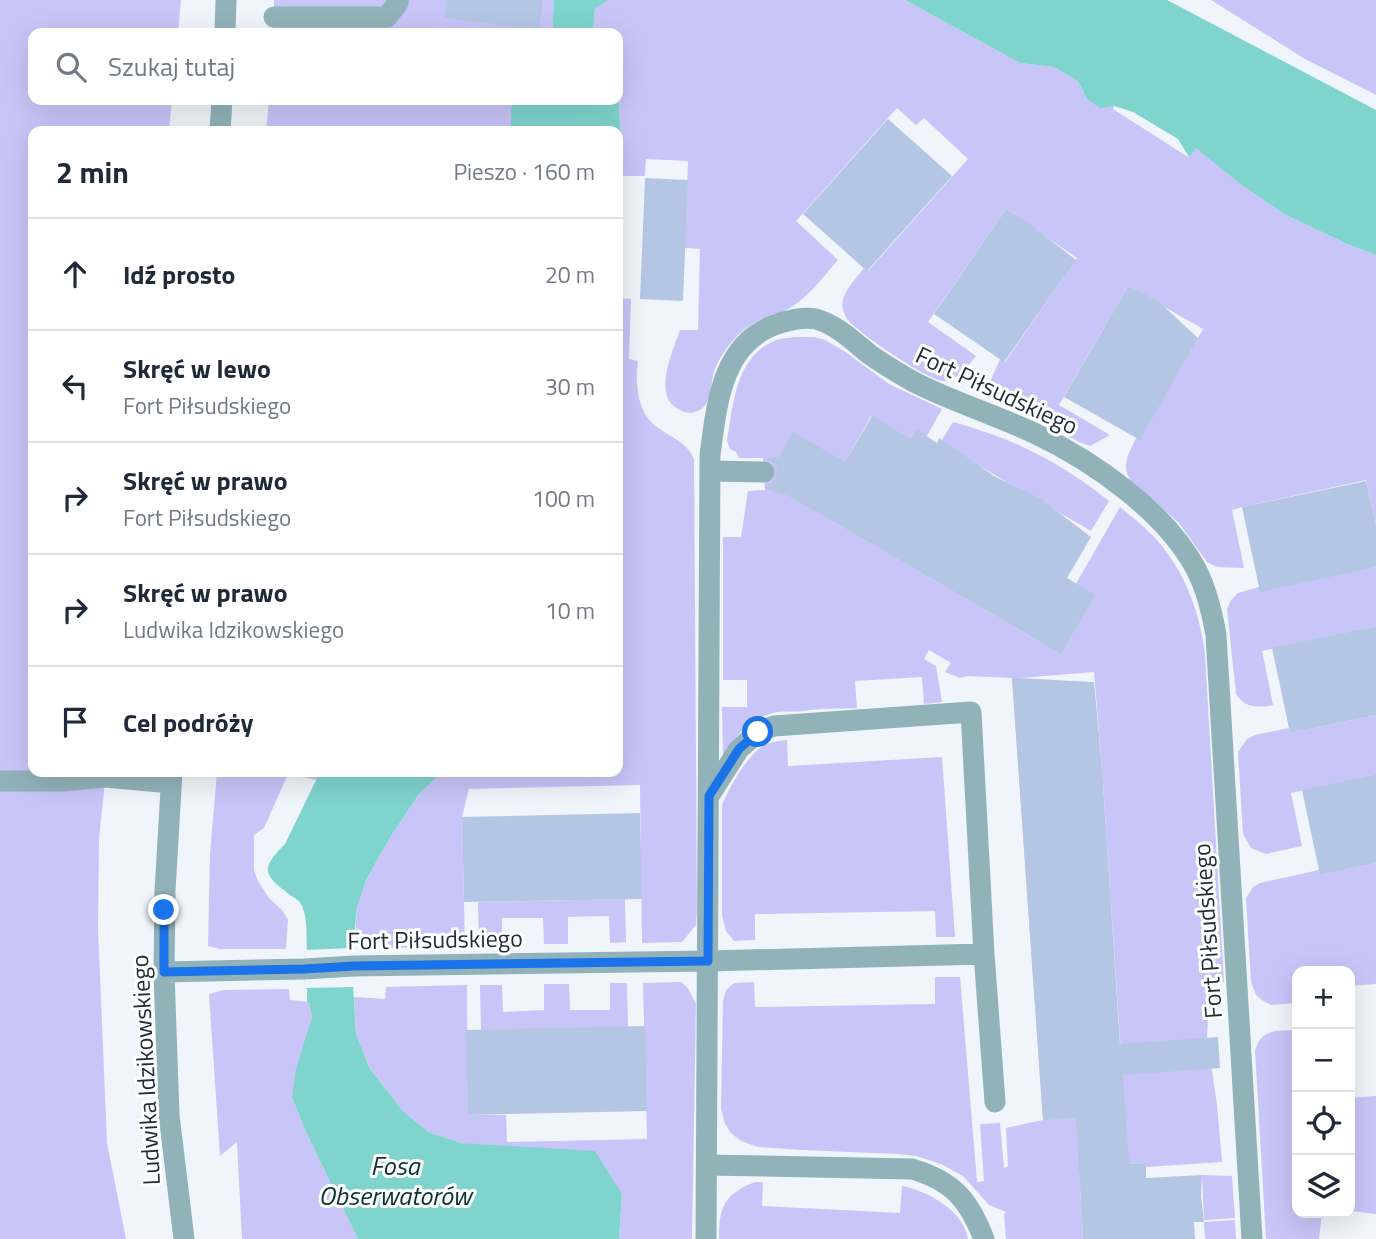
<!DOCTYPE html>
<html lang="pl">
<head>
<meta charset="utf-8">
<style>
	body { margin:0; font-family:"Titillium Web",sans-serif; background:#f6f6f7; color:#1f2937 }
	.controls { position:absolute; right:21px; bottom:21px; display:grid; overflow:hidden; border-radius:14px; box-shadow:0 7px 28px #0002 }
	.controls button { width:63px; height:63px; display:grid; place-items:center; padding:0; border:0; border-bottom:2px solid #e0e1e3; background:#fff; color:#1f2937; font:35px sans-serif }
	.stop { position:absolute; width:21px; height:21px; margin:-16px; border:5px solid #1a73e8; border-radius:50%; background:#fff }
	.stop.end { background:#1a73e8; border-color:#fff; box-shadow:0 2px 7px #0008 }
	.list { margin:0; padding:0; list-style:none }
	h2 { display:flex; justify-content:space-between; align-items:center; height:91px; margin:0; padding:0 28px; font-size:30px }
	h2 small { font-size:23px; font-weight:400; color:#747a83 }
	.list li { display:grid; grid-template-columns:46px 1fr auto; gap:21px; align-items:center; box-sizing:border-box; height:112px; padding:0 28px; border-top:2px solid #e0e1e3 }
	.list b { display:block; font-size:26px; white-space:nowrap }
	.list p { margin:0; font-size:23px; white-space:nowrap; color:#747a83 }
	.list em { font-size:23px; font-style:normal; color:#747a83 }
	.icon { flex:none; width:38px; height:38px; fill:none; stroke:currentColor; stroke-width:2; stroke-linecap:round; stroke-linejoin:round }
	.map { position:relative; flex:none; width:1376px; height:1239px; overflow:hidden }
	.search { position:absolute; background:#fff; box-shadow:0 7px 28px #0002; left:28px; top:28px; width:595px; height:77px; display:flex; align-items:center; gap:18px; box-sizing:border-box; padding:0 24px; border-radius:14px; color:#747a83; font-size:26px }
	.panel { position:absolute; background:#fff; box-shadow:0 7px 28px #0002; left:28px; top:126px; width:595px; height:651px; border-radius:14px }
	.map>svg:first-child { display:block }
	.green { fill:#c8c5f8; fill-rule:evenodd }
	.water { fill:#80d4ce }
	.pier { fill:#eff5fa }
	.building { fill:#b5c6e5 }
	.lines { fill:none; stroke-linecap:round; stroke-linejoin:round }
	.minor { stroke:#92b2ba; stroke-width:21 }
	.route { stroke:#1a73e8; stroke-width:9 }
	.labels { text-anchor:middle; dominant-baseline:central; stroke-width:6; stroke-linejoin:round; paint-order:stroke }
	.street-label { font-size:24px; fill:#1f2c35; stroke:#fff }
	.water-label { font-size:26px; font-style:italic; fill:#0a3432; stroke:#fff }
</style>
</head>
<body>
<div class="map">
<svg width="1376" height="1239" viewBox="0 0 1376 1239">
	<rect width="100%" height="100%" fill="#eff5fa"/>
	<path class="green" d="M0,0h181l-3,33h-145v67h139l-3,31h-136v641h73l-7,67 -1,89 9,215 19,96h-126z
		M274,0h280l-2,33h-279z
		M608,0h297l115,63 34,4 24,14 9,18 27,7 -1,3 75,48 8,-10 43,36 45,31 63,30 29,11v269l-10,-44 -124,27 -10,3 12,58 -27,-1 -10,-5 -28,-39 -49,-43c-9,-17 -1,-26 6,-42l4,1 63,-110 -75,-43 -69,119 51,30 -20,11 -9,-3 -47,-25 -36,-15 -6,-11 -2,-10 10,-23 5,3 72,-104 -71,-49 -78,113 48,34c-9,11 -18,25 -33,25 -14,0 -86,-49 -95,-61 -1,-1 -5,-9 -5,-10 -4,-15 12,-30 21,-42l4,3 100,-112 -44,-41 -8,7 -19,-17 -101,113 42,39c-16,18 -32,41 -54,51 -5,3 -11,3 -16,5 -12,5 -22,11 -31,20 -10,10 -19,24 -23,36 -4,13 -2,33 -16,39 -6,3 -14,2 -20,-2 -26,-14 -5,-58 2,-79h18l2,-81 -15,-1 3,-87 -42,-2 -1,17h-22l-5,-85v-58h-25l2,-26z
		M1211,0h165v95l-71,-36z
		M269,100h245l-3,8v23h-245z
		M618,298l13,1 -2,60 9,2c-3,22 -1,52 19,66 13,10 31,16 37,32l3,450 -1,16 -14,17 -40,1 -2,-158 -171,4 -7,28 3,129 -81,2v-10h-29l2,-30 9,-28 25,-44 28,-42 21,-20 29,-2h149z
		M795,337h19l11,3 19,11 45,33 53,25 -36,64 12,-42 -2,-2 -6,9 -39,-22 -54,96 225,131 78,-136c12,10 26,21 37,33 28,32 43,73 48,114l19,328 -17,1 2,17 -2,37 10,68 5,57 -76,5v-4l-67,4 4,72h-77l-2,-25 2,-2 -17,-7 -26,-29 -22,-12 -25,-8 -18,-2 -96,-4 -44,-3 -17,-6 -10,-8 -6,-9 -4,-15 2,-108 3,-11 8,-7 20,-1 1,25 180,-3v-27h25l17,205 7,-1 -4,-57 20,-1 4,45 4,-2 -2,-38 37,-8 -31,-442 -44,-2 -8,2 -15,-6 6,-9 -22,-13 -5,9 12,7 6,36 -18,2 -2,-27 -67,4 2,27c-16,1 -38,0 -53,3 -9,1 -18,0 -27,1 -26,5 -41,23 -54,43l-1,-48h25v-27h-24v-143h18l7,-46 17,-1 -2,-32h-24l-3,-6 -6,-3 -3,-8c6,-36 8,-83 47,-100 6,-3 15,-3 21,-4zM1094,672l8,96 23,346 -38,3 -31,-437 -36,-2z
		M953,422c28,8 56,17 82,31 27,13 51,30 74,48l-18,30 -151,-88z
		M1376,567v59l-114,25 11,54c-15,3 -28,3 -37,-11l-9,-85 4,-9 7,-7 21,-6z
		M1376,715v59l-85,19 11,53 -36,8 -15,-6 -8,-14 -5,-82 9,-13 8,-4 34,-7 1,5z
		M787,740l1,26 154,-9 13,180h-19l-1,-26 -180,3v26l-21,1 -8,-10 -4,-15v-111c7,-18 26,-51 43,-60 6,-3 14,-4 22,-5z
		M217,772h103l-4,8 -28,-6 -24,54 -10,7v35l4,11 11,17 13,12 6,10 -2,29h-66l-12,-3 2,-92z
		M1376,863v121l-26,2v-15h-53v32l-26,2 -9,-5 -6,-5 -5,-13 -5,-84 7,-11 7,-4 59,-13 1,5z
		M625,899l1,43 -16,1 -1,-27 -41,1v27h-24l-1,-26h-41v27l-23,1 -1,-44z
		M681,982l7,6 8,16 -4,235h-73l3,-45 -122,-48 -40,-3 -32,-11 -25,-21 -33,-42 -14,-35 -2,-37 31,2 1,-12 81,-2 1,130h38l1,27 140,-3 -4,-156z
		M610,983h17l1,44 -147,3 -1,-45h22l1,27 41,-2v-26h25l1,26h40z
		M289,989l1,11 19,2 3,15 -20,80 13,33 53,109h-116l-5,-97 -17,14 -11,-162 15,-4z
		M1297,1030v183h25l-3,26h-53l-11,-189c7,-22 22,-19 42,-20z
		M1376,1096v118l-26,-3v-113z
		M1202,1175l30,1 3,42 -31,2z
		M755,1182h8l-1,24 138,7 2,-27c26,5 62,25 66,53h-249c0,-32 5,-45 36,-57z
		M1235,1220l1,19h-31l-1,-17z"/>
	<path class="water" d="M554,0h54l-13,8 -2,25h-41z
		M905,0h262l209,110v145l-29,-11 -63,-30 -45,-31 -43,-35 -7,9 -11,-18 -45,-27 -19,-6 -14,2 -13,-9 -9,-18 -24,-14 -34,-4z
		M618,91l5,85 -5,65v-110h-107v-23l3,-8h104z
		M320,772h259h-110l-29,2 -21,20 -28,42 -25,44 -9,28 -4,40v36l3,50 14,35 33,42 25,21 33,11 134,8 27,43 -3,45h-261l-53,-109 -13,-33 4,-28 16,-52 -3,-15h-2v-13l-2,-1 -1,-38h3c-1,-15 1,-29 -5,-44 -2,-5 -7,-8 -12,-11 -26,-20 -31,-25 -5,-51z"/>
	<path class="pier" d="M353,948l1,39 -49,1 -1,-38z"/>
	<path class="building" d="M446,0h97l-4,30 -94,-12z
		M888,119l64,57 -85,95 -64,-57z
		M645,178l43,2 -5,121 -43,-2z
		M1006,209l25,16 45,35 -72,102 -70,-48z
		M1128,286l30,15 40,37 -58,102 -76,-43z
		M872,416l38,22 6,-9 21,14 2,-5 55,38 47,23 50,38 -24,41 28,17 -34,59 -272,-158 -24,-7v-4l6,-2 4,-4 2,-7 -1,-6 -5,-5 -8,-3 16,-1 14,-25 52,30z
		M1366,481l10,43v43l-116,25 -18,-85z
		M1376,626v89l-86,18 -18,-85z
		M1012,678l82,4 8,86 18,276 98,-7 2,31 -97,7 6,89 17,-1v15l56,-3 -1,21 3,26h-10l1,17h-112l-7,-121 -33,2z
		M1376,774v89l-56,12 -18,-85z
		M640,813l2,86 -178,3 -2,-85z
		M645,1026l2,85 -179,4 -2,-85z"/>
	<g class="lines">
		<path class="minor" d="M274,17h113l11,-14v-3
			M225,33l1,-33
			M220,131l2,-31
			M710,471l54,1
			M172,772l-7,119 -1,81 5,143 15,124
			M0,781h62l43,-4 66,6
			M709,796l30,-47 19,-17 16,-6 197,-14 13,242 11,148
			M164,972l140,-3 50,-3 354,-5 276,-7
			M707,1165l205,4c41,12 57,31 72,70
			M706,1239l4,-784c7,-51 11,-114 70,-132 10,-3 26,-6 36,-4 21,6 37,22 53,35 14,10 29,19 45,28 39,20 82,33 122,52 57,27 130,78 160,135 11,21 16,43 20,66l36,604"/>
	</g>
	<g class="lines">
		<path class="route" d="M164,910v62l140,-3 50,-3 354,-5 1,-165 30,-47 19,-17"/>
	</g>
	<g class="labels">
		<g class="street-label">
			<text transform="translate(997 390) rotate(25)">Fort Piłsudskiego</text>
			<text transform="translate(1207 931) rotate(-94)">Fort Piłsudskiego</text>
			<text transform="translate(435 939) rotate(-1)">Fort Piłsudskiego</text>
			<text transform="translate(145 1070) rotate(-93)">Ludwika Idzikowskiego</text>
		</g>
		<g class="water-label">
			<text x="395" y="1165">Fosa<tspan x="395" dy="30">Obserwatorów</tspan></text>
		</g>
	</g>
</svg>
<div class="controls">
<button>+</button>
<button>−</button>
<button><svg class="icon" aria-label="locate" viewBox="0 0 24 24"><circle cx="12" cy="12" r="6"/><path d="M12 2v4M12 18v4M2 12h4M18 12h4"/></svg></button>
<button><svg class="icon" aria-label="layers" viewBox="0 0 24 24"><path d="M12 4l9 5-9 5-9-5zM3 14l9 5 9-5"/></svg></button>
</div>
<div class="stop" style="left:758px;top:732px"></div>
<div class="stop end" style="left:164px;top:910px"></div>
<div class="search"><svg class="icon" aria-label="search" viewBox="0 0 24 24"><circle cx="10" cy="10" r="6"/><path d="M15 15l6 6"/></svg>Szukaj tutaj</div>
<section class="panel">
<h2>2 min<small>Pieszo · 160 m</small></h2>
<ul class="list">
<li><svg class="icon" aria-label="ahead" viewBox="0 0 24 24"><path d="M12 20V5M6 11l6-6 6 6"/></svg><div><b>Idź prosto</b></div><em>20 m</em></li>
<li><svg class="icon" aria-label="left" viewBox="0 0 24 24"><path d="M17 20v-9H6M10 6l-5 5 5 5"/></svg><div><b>Skręć w lewo</b><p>Fort Piłsudskiego</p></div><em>30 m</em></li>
<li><svg class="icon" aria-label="right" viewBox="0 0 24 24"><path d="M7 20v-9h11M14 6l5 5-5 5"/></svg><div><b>Skręć w prawo</b><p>Fort Piłsudskiego</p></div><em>100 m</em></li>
<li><svg class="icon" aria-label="right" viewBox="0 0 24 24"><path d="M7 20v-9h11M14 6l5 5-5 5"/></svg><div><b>Skręć w prawo</b><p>Ludwika Idzikowskiego</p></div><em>10 m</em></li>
<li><svg class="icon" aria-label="arrive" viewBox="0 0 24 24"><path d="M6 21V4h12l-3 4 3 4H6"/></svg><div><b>Cel podróży</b></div></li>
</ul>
</section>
</div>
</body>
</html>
